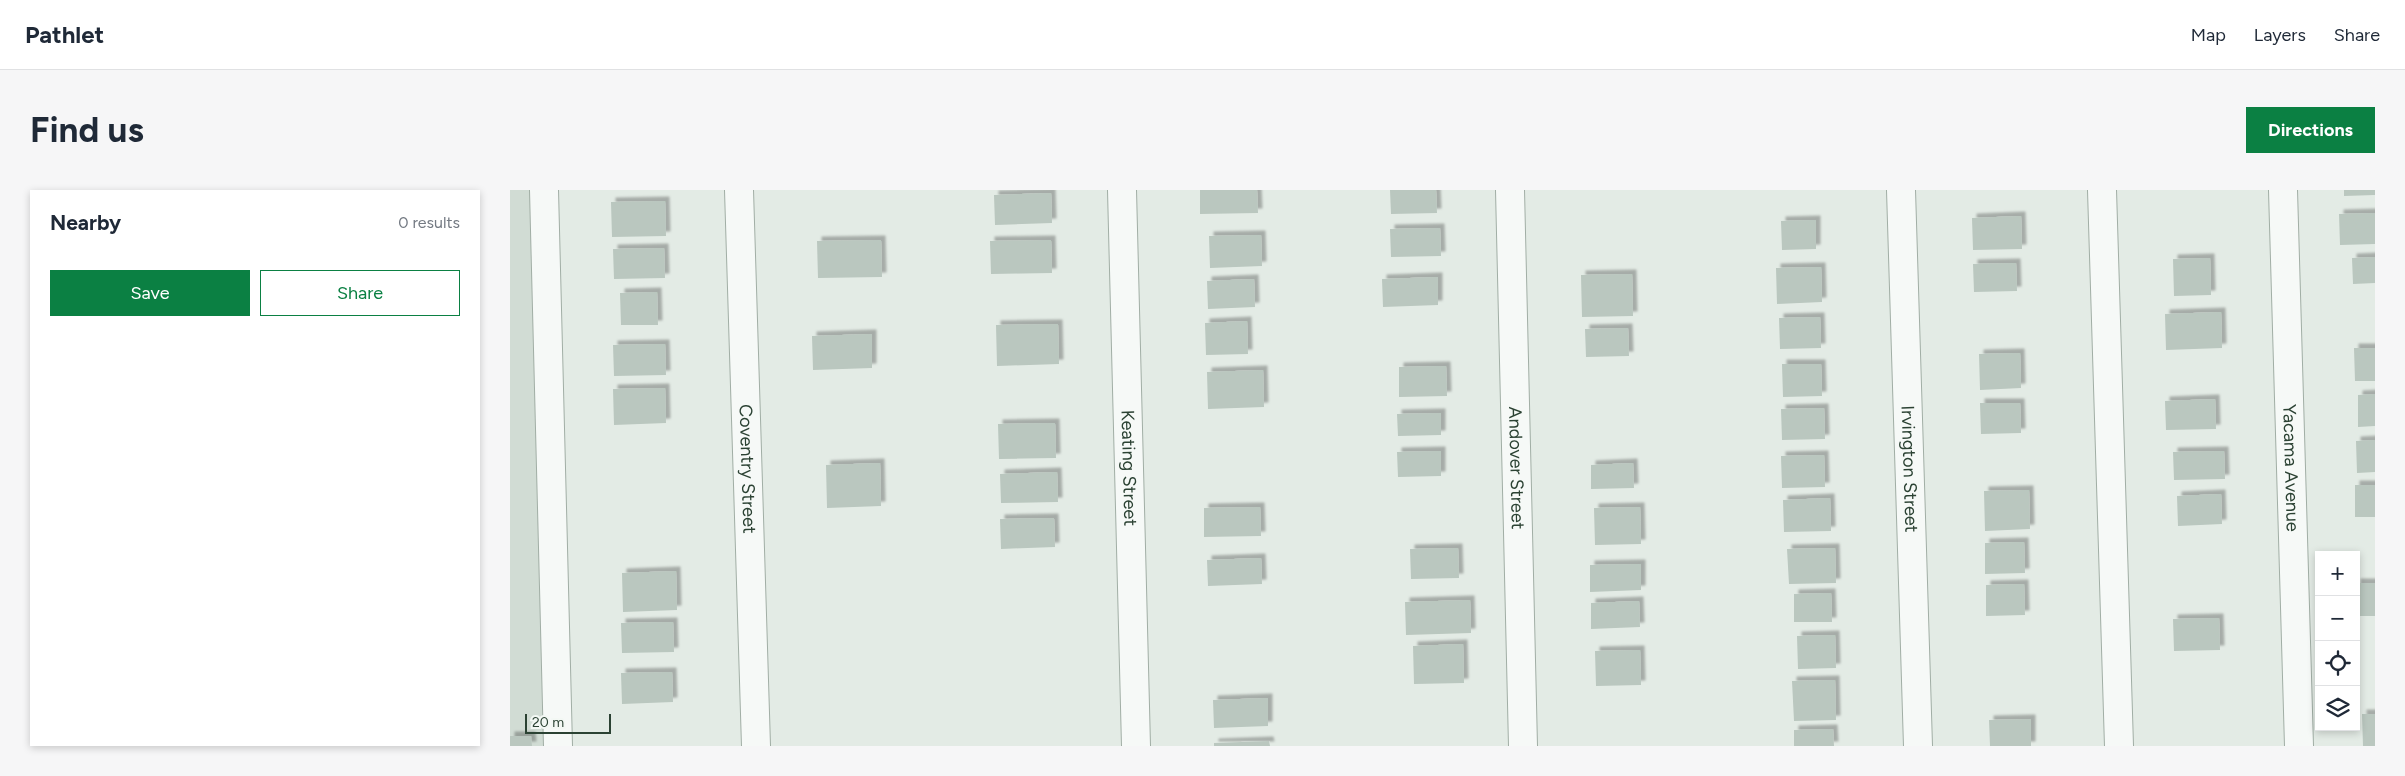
<!DOCTYPE html>
<html lang="en">
<head>
<meta charset="utf-8">
<style>
	body { margin:0; font-family:Figtree,sans-serif; background:#f6f6f7; color:#1f2937 }
	.controls { position:absolute; right:15px; bottom:15px; display:grid; overflow:hidden; border-radius:0px; box-shadow:0 2px 8px #0003 }
	.controls button { width:45px; height:45px; display:grid; place-items:center; padding:0; border:0; border-bottom:1px solid #e0e1e3; background:#fff; color:#1f2937; font:25px sans-serif }
	.scale { position:absolute; left:15px; bottom:12px; width:86px; box-sizing:border-box; padding-left:5px; border:2px solid #2b4233; border-top:0; font-size:14px; line-height:18px; white-space:nowrap; color:#2b4233; -webkit-text-stroke:4px #f3f8f4; paint-order:stroke }
	.list { margin:0; padding:0; list-style:none }
	h2 { display:flex; justify-content:space-between; align-items:center; height:65px; margin:0; padding:0 20px; font-size:21px }
	h2 small { font-size:16px; font-weight:400; color:#747a83 }
	.actions { display:flex; gap:10px; padding:15px 20px }
	.actions a { flex:1; padding:11px 0; border:1px solid #0b8043; border-radius:0px; text-align:center; font-size:18px; color:#0b8043 }
	.actions .main { background:#0b8043; color:#fff }
	.icon { flex:none; width:28px; height:28px; fill:none; stroke:currentColor; stroke-width:2; stroke-linecap:round; stroke-linejoin:round }
	.map { position:relative; flex:none; width:1865px; height:556px; overflow:hidden; border-radius:0px }
	header { display:flex; align-items:center; gap:30px; box-sizing:border-box; height:70px; padding:0 25px; background:#fff; border-bottom:1px solid #e0e1e3 }
	header strong { font-size:24px }
	nav { display:flex; gap:28px; margin-inline-start:auto; font-size:18px }
	.intro { display:flex; align-items:center; justify-content:space-between; box-sizing:border-box; height:120px; padding:0 30px }
	h1 { margin:0; font-size:35px }
	.button { padding:12px 22px; border-radius:0px; background:#0b8043; color:#fff; font-size:18px; font-weight:700 }
	main { display:flex; gap:30px; padding:0 30px }
	aside { flex:1; background:#fff; border-radius:0px; box-shadow:0 2px 8px #0003 }
	.map>svg:first-child { display:block }
	.built { fill:#d1dcd4 }
	.building { fill:#bac7bf; filter:url(#shadow) }
	.lines { fill:none; stroke-linecap:round; stroke-linejoin:round }
	.minor-casing { stroke:#a1aea5; stroke-width:30 }
	.minor { stroke:#f6f9f7; stroke-width:28 }
	.labels { text-anchor:middle; dominant-baseline:central; stroke-width:5; stroke-linejoin:round; paint-order:stroke }
	.street-label { font-size:18px; fill:#2b4233; stroke:#f3f8f4 }
</style>
</head>
<body>
<header>
<strong>Pathlet</strong>
<nav><a>Map</a><a>Layers</a><a>Share</a></nav>
</header>
<div class="intro"><h1>Find us</h1><a class="button">Directions</a></div>
<main>
<aside>
<h2>Nearby<small>0 results</small></h2>
<ul class="list">
</ul>
<div class="actions"><a class="main">Save</a><a>Share</a></div>
</aside>
<div class="map">
<svg width="1865" height="556" viewBox="0 0 1865 556">
	<defs>
		<filter id="shadow"><feDropShadow dx="4.5" dy="-4.5" stdDeviation="1" flood-color="#0004"/></filter>
	</defs>
	<rect width="100%" height="100%" fill="#e3ebe5"/>
	<path class="built" d="M0,0h28l15,556h-43z"/>
	<path class="building" d="M690,0h57l1,23 -58,1z
		M880,0h46l1,23 -46,1z
		M1834,0h31v5l-31,1z
		M541,3l1,30 -57,2 -1,-30z
		M155,11l1,35 -54,1 -1,-35z
		M1865,23v31l-35,1 -1,-31z
		M1511,26l1,33 -49,1 -1,-32z
		M1306,30v29l-34,1 -1,-29z
		M930,38l1,28 -50,1 -1,-28z
		M751,45l1,31 -52,2 -1,-32z
		M371,50l1,37 -64,1 -1,-37z
		M541,50l1,33 -61,1 -1,-33z
		M154,58l1,30 -51,1 -1,-30z
		M1865,67v26l-22,1 -1,-26z
		M1700,68l1,37 -37,1 -1,-37z
		M1506,73l1,28 -43,1 -1,-28z
		M1311,77l1,35 -45,2 -1,-36z
		M1122,84l1,42 -51,1 -1,-42z
		M928,87v28l-55,2 -1,-28z
		M744,89l1,28 -47,2 -1,-28z
		M147,102l1,33h-37l-1,-32z
		M1711,122l1,36 -56,2 -1,-36z
		M1310,127l1,31 -41,1 -1,-31z
		M737,131l1,33 -42,1 -1,-32z
		M548,134l1,40 -62,2 -1,-41z
		M1118,138l1,28 -43,1 -1,-28z
		M362,144v34l-59,2 -1,-34z
		M155,154l1,31 -52,1 -1,-31z
		M1844,158h21v33h-20z
		M1510,163l1,35 -41,2 -1,-36z
		M1272,174h39l1,32 -39,1z
		M936,176l1,30 -48,1v-30z
		M753,180l1,37 -56,2 -1,-37z
		M155,198l1,35 -52,2 -1,-36z
		M1865,204v32l-17,1v-32z
		M1705,209l1,30 -50,1 -1,-29z
		M1470,213h40l1,30 -40,1z
		M1314,218l1,31 -43,1 -1,-31z
		M931,223v22l-43,1 -1,-22z
		M545,233l1,35 -57,1 -1,-35z
		M1865,250v32l-18,1 -1,-32z
		M931,261v25l-43,1 -1,-25z
		M1714,261l1,28 -51,1 -1,-28z
		M1314,265l1,32 -43,1 -1,-32z
		M370,273l1,43 -54,2 -1,-43z
		M1123,273l1,25 -43,1v-24z
		M547,282l1,30 -57,1 -1,-29z
		M1845,295h20v32h-20z
		M1519,300l1,39 -45,2 -1,-40z
		M1711,304l1,30 -44,2 -1,-30z
		M1320,308l1,33 -47,1 -1,-32z
		M750,317l1,29 -57,1v-29z
		M1130,317l1,37 -46,1 -1,-37z
		M544,328l1,29 -54,2 -1,-30z
		M1514,352l1,31 -40,1v-31z
		M948,358l1,30 -48,1 -1,-30z
		M1325,358l1,35 -47,1 -2,-35z
		M751,368l1,26 -54,2 -1,-26z
		M1131,374v26l-51,2v-27z
		M166,381l1,39 -54,2 -1,-39z
		M1846,393h19v33h-19z
		M1514,394l1,31 -39,1v-31z
		M1321,403l1,29h-38v-28z
		M960,410l1,33 -65,2 -1,-33z
		M1129,411l1,26 -49,2v-26z
		M1709,428l1,32 -46,1 -1,-32z
		M163,432l1,30 -52,1 -1,-30z
		M1325,445l1,33 -38,1 -1,-33z
		M953,454l1,39 -50,1 -1,-38z
		M1130,460l1,35 -45,1 -1,-35z
		M162,482l1,30 -51,2 -1,-31z
		M1325,490l1,40 -42,1 -2,-40z
		M758,508v28l-54,2 -1,-28z
		M1852,524h13v32h-12z
		M1521,529v27h-41l-1,-26z
		M1323,539l1,17h-40v-16z
		M0,546h21l1,10h-22z
		M759,551l1,5h-56v-3z"/>
	<g class="lines">
		<g class="minor-casing">
			<g id="minor">
				<path d="M34,0l14,556"/>
				<path id="s1" d="M229,0l17,556"/>
				<path id="s2" d="M612,0l14,556"/>
				<path id="s3" d="M1000,0l13,556"/>
				<path id="s4" d="M1391,0l17,556"/>
				<path d="M1592,0l17,556"/>
				<path id="s5" d="M1773,0l16,556"/>
			</g>
		</g>
		<use href="#minor" class="minor"/>
	</g>
	<g class="labels">
		<g class="street-label">
			<text stroke="none"><textPath href="#s1" startOffset="279">Coventry Street</textPath></text>
			<text stroke="none"><textPath href="#s2" startOffset="278">Keating Street</textPath></text>
			<text stroke="none"><textPath href="#s3" startOffset="278">Andover Street</textPath></text>
			<text stroke="none"><textPath href="#s4" startOffset="279">Irvington Street</textPath></text>
			<text stroke="none"><textPath href="#s5" startOffset="278">Yacama Avenue</textPath></text>
		</g>
	</g>
</svg>
<div class="controls">
<button>+</button>
<button>−</button>
<button><svg class="icon" aria-label="locate" viewBox="0 0 24 24"><circle cx="12" cy="12" r="6"/><path d="M12 2v4M12 18v4M2 12h4M18 12h4"/></svg></button>
<button><svg class="icon" aria-label="layers" viewBox="0 0 24 24"><path d="M12 4l9 5-9 5-9-5zM3 14l9 5 9-5"/></svg></button>
</div>
<div class="scale">20 m</div>
</div>
</main>
</body>
</html>
